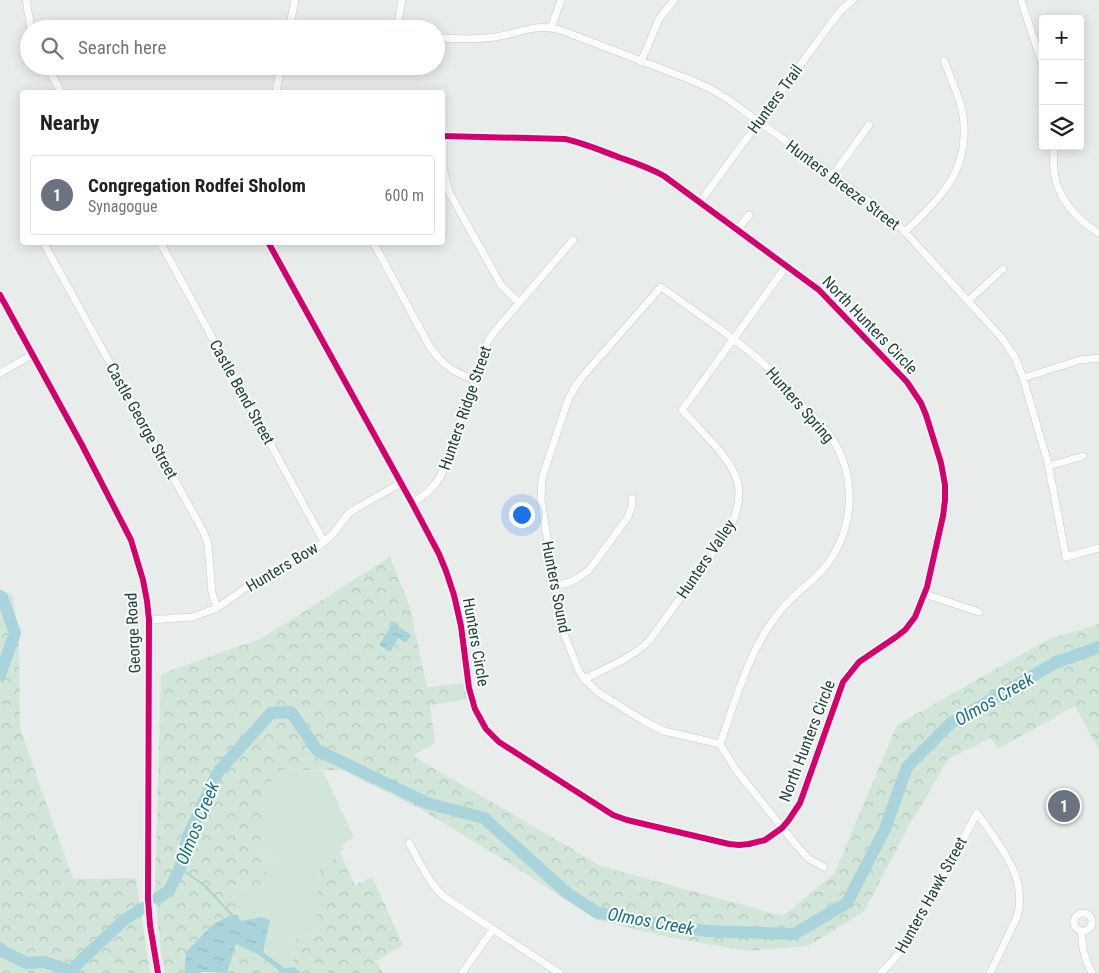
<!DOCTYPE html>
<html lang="en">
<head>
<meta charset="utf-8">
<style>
	body { margin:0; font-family:"Roboto Condensed",sans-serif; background:#f6f6f6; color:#202124 }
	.controls { position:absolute; right:15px; top:15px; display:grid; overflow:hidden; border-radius:5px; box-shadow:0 2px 12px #0003 }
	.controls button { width:45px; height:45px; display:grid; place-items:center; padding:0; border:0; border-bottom:1px solid #e0e0e0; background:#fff; color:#202124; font:25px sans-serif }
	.you { position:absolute; left:521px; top:514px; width:18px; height:18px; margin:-12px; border:4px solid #fff; border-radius:50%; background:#1a73e8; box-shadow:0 0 0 8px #1a73e833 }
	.badge { display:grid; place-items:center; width:32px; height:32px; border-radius:50%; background:#1a73e8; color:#fff; font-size:16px; font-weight:700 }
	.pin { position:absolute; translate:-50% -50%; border:2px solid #fff; box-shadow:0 1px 5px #0006 }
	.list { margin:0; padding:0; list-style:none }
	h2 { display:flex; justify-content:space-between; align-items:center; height:65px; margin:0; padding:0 20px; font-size:21px }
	h2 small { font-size:16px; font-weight:400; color:#757577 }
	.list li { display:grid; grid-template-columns:32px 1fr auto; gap:15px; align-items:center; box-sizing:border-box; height:80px; margin:0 10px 10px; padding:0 10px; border:1px solid #e0e0e0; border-radius:5px }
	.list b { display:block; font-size:19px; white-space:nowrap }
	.list p { margin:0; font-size:16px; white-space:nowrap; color:#757577 }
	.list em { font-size:16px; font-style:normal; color:#757577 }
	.icon { flex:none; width:28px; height:28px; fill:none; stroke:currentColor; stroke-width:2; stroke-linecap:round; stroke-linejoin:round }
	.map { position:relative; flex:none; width:1099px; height:973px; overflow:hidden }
	.search { position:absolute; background:#fff; box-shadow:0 2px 12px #0003; left:20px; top:20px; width:425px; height:55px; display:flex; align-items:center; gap:12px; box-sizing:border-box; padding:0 18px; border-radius:28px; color:#757577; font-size:19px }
	.panel { position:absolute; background:#fff; box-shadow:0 2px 12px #0003; left:20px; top:90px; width:425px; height:155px; border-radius:5px }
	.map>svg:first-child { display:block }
	.green { fill:#d1e6d8 }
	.forest { fill:url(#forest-crowns) }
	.water { fill:url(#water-ripples) }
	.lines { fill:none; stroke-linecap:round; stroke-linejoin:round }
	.stream { stroke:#a9d4db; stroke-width:2 }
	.river { stroke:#a9d4db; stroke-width:12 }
	.minor-casing { stroke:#c5cac8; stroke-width:8 }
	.minor { stroke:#fcfcfc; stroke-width:7 }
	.cycleway-casing { stroke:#f7fbf9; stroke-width:9 }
	.cycleway { stroke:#d6006c; stroke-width:6 }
	.labels { text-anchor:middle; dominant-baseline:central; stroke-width:4; stroke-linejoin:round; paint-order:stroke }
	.street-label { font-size:16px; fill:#24423a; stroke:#f7fbf9 }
	.water-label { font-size:18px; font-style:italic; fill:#1c6f80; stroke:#f7fbf9 }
</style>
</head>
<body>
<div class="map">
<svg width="1099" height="973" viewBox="0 0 1099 973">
	<defs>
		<pattern id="forest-crowns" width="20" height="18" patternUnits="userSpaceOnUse" patternTransform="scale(1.25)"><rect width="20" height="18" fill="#d1e6d8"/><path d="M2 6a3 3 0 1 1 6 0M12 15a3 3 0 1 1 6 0" fill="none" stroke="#b3c6ba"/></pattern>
		<pattern id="water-ripples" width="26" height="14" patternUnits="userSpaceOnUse" patternTransform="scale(1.25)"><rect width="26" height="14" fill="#a9d4db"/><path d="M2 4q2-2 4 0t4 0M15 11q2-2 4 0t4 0" fill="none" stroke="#91b7bd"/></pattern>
	</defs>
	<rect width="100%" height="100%" fill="#e8edeb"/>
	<path class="green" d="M277,770l46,1 31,66 -12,8 2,4 -5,2 2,4 -21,12 -5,64 -24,11 3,25 -8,1 -23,-16 2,-12 -4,-23 -20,4 -4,-6 -8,1 7,-10 -3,-21 24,9 8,-23 9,-8 -13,-15v-48z"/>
	<path class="forest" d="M390,557l20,50 17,80 38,-4 2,16 -37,6 5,38 -22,13 188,110 182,50 51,-42 63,-149 152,-86 50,-15v126l-24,-44 -77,43 -7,-11 -43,21 -42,72 -42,81 -56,34 -62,5 -82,-15 -67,-16 -96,-62 -79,-48 -80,-40h-64l-17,30v48l13,15 -9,8 9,19 -17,4 -23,-9 2,21 -7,10 -17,9 -26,27 -2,21h-19l-4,-20 -6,-60 6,-219 101,-36z
		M0,590l13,5 6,46 1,88 53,150 63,-1 14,95h-150z
		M341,855l14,30 17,-8 31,68 -27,16 7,12h-81l-8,-6 -3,-25 24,-11 5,-64z
		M236,944l23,11 23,18h-55z"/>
	<path class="water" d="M393,623l18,12 -5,8 -8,-5 -8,14 -11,-7z
		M237,915l4,6 20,-4 9,3 -7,32 22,16 9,-1 8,6h-20l-23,-18 -23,-11 -9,29 -26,-1 -1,1h-16l2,-21 26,-27 17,-9z"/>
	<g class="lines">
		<path class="stream" d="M180,868l25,18 28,30
			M70,973l1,-3"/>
		<path class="river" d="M0,596l2,1 13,36 -15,42
			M157,898l12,-7 11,-23 8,-32 30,-64 53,-59 20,-1 26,38 110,53 57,15 83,75 29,19 43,9 68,10 87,3 53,-31 38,-74 22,-62 44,-44 104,-60 44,-16
			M0,948l4,4 23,11 17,-1 27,8 53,-50 19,-12"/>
		<g class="minor-casing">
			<path id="minor" d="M26,0l5,29
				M1021,0l22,66
				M551,28l10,-28
				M289,29l6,-29
				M397,29l5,-29
				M436,38c20,1 39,2 59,-1 27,-4 39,-15 68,-6l128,49 20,9 18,11 152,110 14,12 10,10 96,105 14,20 8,21 25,85 18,94 33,-9
				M641,62l18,-43 15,-19
				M47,66l14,26
				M276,92l5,-26
				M444,136v36l5,20 52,93 18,18
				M1054,146c0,8 -1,16 0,24 2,27 23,50 45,63
				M833,175l36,-50
				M700,202l131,-179 11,-14 11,-9
				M738,229l11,-14
				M905,232c36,-35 66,-62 58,-117 -3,-19 -13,-37 -19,-55
				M43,242l160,289 5,13 4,49 5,15
				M160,242l164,300
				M268,242l144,261 27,51 7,17 8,24 7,31 8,62 6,21 11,20 13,13 114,73 14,5 102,24 10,1 10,-1 16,-4 17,-12 6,-7 12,-18 43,-121 16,-20 37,-25 9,-7 10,-13 12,-30 16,-71 2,-16v-15l-4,-22 -15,-48 -5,-12 -14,-21 -88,-92 -155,-114c-14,-8 -29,-13 -43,-18 -19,-7 -37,-15 -56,-19l-123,-3
				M373,242l57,105c13,18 23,26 44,32
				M661,287c20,14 39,28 59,42 16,12 33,24 47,38 10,10 19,21 28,31 12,13 26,25 36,39 24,35 24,82 2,119 -13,22 -36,34 -52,54 -31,36 -45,89 -61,134l-56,-13 -20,-10 -45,-28 -15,-14 -5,-8 -15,-37 -4,-12 -19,-123 1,-21 26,-78 7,-13 7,-10z
				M0,295l82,150 49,95 12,40 4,21 2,19 -1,279 2,26 8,48
				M969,300l34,-31
				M0,373l32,-18
				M1023,378l57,-18 19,-2
				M1049,466l34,-10
				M412,503c13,-8 22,-15 29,-28l47,-134 7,-10 78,-91
				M555,586l15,-4 8,-4 11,-8 39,-53 4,-12v-7
				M925,594l54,18
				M149,620l44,-3 24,-9 30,-21 71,-40 14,-12 17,-22 6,-4 46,-26
				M584,679c23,-11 46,-20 65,-38l79,-109c20,-40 12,-59 -17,-91 -10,-10 -19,-21 -29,-31l105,-145
				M720,744l16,26 61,76 12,13 15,8
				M409,843c10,18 19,38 34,53l116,77
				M1074 922a9 9 0 1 1 18 0a9 9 0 1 1-18 0Z
				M1082,931c-1,15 3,29 10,42
				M462,973l31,-44
				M881,973c12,-12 22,-24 32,-38l64,-122c21,31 52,64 40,104 -3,7 -7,14 -10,21 -6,12 -11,23 -17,35"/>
		</g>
		<use href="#minor" class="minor"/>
		<g class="cycleway-casing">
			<path id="cycleway" d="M268,242l144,261 27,51 7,17 8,24 7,31 8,62 6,21 11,20 13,13 114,73 14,5 102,24 10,1 10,-1 16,-4 17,-12 6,-7 12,-18 43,-121 16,-20 37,-25 9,-7 10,-13 12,-30 16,-71 2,-16v-15l-4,-22 -15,-48 -5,-12 -14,-21 -88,-92 -155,-114c-14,-8 -29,-13 -43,-18 -19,-7 -37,-15 -56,-19l-123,-3
				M0,295l82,150 49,95 12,40 4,21 2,19 -1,279 2,26 8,48"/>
		</g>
		<use href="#cycleway" class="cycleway"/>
	</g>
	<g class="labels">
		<g class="street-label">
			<text transform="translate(775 99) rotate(-54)">Hunters Trail</text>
			<text transform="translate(843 185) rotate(37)">Hunters Breeze Street</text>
			<text transform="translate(870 325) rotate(46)">North Hunters Circle</text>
			<text transform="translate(242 392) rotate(61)">Castle Bend Street</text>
			<text transform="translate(800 405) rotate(49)">Hunters Spring</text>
			<text transform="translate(465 408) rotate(-71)">Hunters Ridge Street</text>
			<text transform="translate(142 421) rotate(61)">Castle George Street</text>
			<text transform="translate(706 559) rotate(-56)">Hunters Valley</text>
			<text transform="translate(282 567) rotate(-31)">Hunters Bow</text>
			<text transform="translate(556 587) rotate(79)">Hunters Sound</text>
			<text transform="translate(133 633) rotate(-93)">George Road</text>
			<text transform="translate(476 642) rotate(80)">Hunters Circle</text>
			<text transform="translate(807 741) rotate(-69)">North Hunters Circle</text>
			<text transform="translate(931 895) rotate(-61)">Hunters Hawk Street</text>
		</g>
		<g class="water-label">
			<text transform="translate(994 699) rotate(-30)">Olmos Creek</text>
			<text transform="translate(197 823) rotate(-68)">Olmos Creek</text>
			<text transform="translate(651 921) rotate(10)">Olmos Creek</text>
		</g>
	</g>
</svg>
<div class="controls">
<button>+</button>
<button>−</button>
<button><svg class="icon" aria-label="layers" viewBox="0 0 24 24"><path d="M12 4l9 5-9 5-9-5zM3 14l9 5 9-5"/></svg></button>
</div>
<div class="you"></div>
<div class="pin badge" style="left:1064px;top:806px;background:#6b7280">1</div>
<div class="search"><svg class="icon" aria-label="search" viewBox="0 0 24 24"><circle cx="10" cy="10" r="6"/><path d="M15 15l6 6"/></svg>Search here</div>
<section class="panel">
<h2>Nearby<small></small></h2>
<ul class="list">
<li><span class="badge" style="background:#6b7280">1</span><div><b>Congregation Rodfei Sholom</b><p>Synagogue</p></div><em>600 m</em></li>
</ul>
</section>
</div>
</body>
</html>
